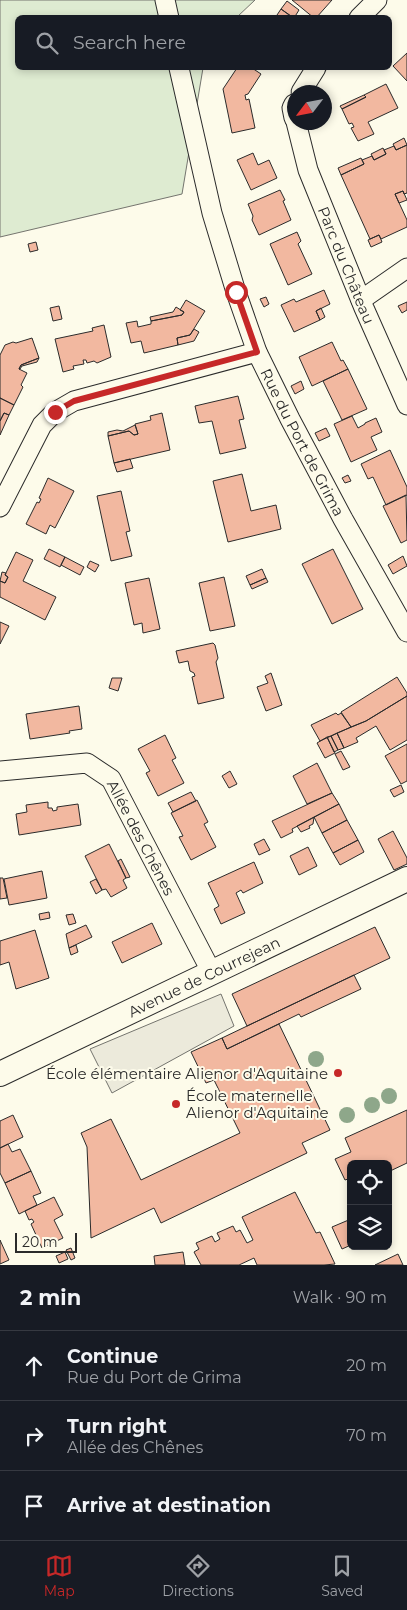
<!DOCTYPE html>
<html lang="en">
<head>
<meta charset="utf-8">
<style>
	body { margin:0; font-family:Montserrat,sans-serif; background:#242831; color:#f1f3f6 }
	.controls { position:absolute; right:15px; bottom:15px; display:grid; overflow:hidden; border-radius:8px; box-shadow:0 2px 8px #0003 }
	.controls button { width:45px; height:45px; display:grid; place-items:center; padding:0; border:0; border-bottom:1px solid #363941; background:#171b24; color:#f1f3f6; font:25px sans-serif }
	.compass { position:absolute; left:287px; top:85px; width:45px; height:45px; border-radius:50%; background:#171b24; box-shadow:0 2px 8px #0003; rotate:238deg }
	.scale { position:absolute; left:15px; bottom:12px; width:62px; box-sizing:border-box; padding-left:5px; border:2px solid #2b2b2b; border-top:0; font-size:14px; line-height:18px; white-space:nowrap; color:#2b2b2b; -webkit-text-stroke:4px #fdfbea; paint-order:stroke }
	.stop { position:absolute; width:15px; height:15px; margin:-11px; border:4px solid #c62828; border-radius:50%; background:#fff }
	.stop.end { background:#c62828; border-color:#fff; box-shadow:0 1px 5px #0008 }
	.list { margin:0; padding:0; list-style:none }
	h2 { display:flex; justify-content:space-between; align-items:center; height:65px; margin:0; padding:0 20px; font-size:21px }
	h2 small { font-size:16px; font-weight:400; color:#9ea1a6 }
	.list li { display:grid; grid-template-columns:32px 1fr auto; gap:15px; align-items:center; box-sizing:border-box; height:70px; padding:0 20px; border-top:1px solid #363941 }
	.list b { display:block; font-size:19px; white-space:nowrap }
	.list p { margin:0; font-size:16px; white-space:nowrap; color:#9ea1a6 }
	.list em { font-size:16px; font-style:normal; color:#9ea1a6 }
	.icon { flex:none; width:28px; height:28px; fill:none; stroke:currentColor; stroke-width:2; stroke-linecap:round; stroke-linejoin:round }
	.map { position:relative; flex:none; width:407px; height:1265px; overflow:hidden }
	.search { position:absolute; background:#171b24; box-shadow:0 2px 8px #0003; left:15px; right:15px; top:15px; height:55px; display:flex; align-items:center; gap:12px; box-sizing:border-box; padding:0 18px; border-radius:8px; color:#9ea1a6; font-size:19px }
	.sheet { height:275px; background:#171b24 }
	nav { display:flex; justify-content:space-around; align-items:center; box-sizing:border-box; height:70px; border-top:1px solid #363941; background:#171b24; font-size:14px; color:#9ea1a6 }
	nav a { display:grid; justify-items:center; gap:2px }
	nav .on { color:#c62828 }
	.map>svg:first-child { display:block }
	.green { fill:#deebd1; stroke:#74746e }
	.parking { fill:#eceadb; stroke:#74746e }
	.building { fill:#f2b8a0; stroke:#2b2b2b }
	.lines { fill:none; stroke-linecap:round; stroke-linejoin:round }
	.minor-casing { stroke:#2b2b2b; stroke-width:21 }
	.tertiary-casing { stroke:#2b2b2b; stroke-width:26 }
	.minor { stroke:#fdfbea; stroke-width:19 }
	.tertiary { stroke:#fdfbea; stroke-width:24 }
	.tree { fill:#8ea78a }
	.route { stroke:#c62828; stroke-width:6 }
	.poi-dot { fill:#c62828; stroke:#fdfbea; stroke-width:2 }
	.labels { text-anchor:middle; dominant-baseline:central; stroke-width:4; stroke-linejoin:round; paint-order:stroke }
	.street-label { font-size:15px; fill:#2b2b2b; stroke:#fdfbea }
	.poi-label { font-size:15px; fill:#2b2b2b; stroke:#fdfbea; text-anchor:end }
</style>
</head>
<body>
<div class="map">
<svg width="407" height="1265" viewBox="0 0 407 1265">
	<rect width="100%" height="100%" fill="#fdfbea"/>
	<path class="green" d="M0,0h255l-18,17 -219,1v50h185l-21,126 -182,43z"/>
	<path class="parking" d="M221,994l13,32 -122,67 -22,-44z"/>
	<path class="building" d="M292,0h40l-16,18h-2z
		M287,1l12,9 -5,8 -13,-9z
		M281,9l12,9h-18z
		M407,53v28l-14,-15z
		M237,68h15l9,6 -13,20 -3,1 1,5 3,-1 6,29 -23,5 -9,-44z
		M386,84l12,24 -30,14 6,12 -16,7 -7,-13 3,-1 -2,-4 -3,1 -7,-15 24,-12 -2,-2z
		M364,95l2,2 -24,12 -2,-3z
		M404,138l3,7 -11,5 -3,-6z
		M407,145v48l-3,1 -1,-3 -8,3 12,26v7l-26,12 -2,-4 -9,4 -29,-64 23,-11 -2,-4 10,-4 2,4 12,-6 -2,-4 10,-4 2,4z
		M383,148l3,6 -12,6 -3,-6z
		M253,153l5,12 11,-5 8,18 -26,12 -14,-30z
		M361,158l3,6 -23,11 -3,-7z
		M280,190l5,10 -2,1 8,19 -32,15 -7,-15 1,-4 -5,-12z
		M403,191l4,9 -8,3 -4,-9z
		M297,232l4,9 -3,3 14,30 -24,11 -18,-41z
		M379,235l3,7 -11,5 -3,-7z
		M36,242l2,8 -8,2 -2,-8z
		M324,290l6,14 -14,7 4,9 -26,12 -13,-27 13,-6 2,3z
		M266,297l3,7 -5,3 -4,-8z
		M186,300l19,11 -15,24 -13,3 1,7 -34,8 -3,-12 -10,2 -5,-20 11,-2 1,6 13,-3v-3l31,-6 2,-3 -4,-2z
		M407,302v8l-5,3 -4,-7z
		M59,306l3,13 -9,2 -3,-13z
		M176,307l8,5 -2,3 -31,6 -1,-4 23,-5z
		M321,308l4,9 -5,3 -4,-9z
		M104,325l7,32 -14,6 -3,-2 -7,2 -1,-3h-3l1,4 -11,2 1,3 -11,3 -8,-33 38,-8 -1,-3z
		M194,329l5,3 -5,9 -16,4 -1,-7 13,-3z
		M32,338l7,20 -18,7 -2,4 8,4 -6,12 2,2 -9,18 -14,-7v-43l5,-10 8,-3 3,1z
		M332,342l9,19 2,-1 5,9 -36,17 -13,-29z
		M39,358l-2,4 -15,4 -2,3h-1l2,-4z
		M348,369l19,40 -25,11 -19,-39z
		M301,381l3,8 -9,5 -4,-8z
		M238,396l6,23 -5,1 7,28 -26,6 -8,-33 -13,2 -4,-17z
		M0,398l14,7 -5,10 -5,-2 -4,8z
		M4,413l5,2 -9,20v-14z
		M162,413l8,37 -56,13 -6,-27 21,-5 5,4 4,-1 -3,-10 16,-4 -1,-4z
		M352,416l6,12 7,-4v-1l11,-5 6,14 -11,5 6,13 -26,12 -17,-38z
		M135,425l3,9 -4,1 -5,-4 -21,5v-4l9,-2 6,1z
		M326,428l4,8 -11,5 -4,-8z
		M390,450l17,37v8l-21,10 -13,-28 -5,2 -7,-15z
		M130,459l3,9 -16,4 -3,-9z
		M242,474l9,37 25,-6 5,24 -53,13 -15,-61z
		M348,475l3,6 -6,2 -3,-5z
		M48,478l26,13 -19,37 -5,-3 -4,9 -20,-10 11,-22 2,1 2,-4 -2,-1z
		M121,491l9,40 -4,1 6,24 -21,5 -14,-65z
		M406,495l1,45 -6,3 -18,-37z
		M49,549l16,8 -5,10 -16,-8z
		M333,549l30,60 -31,15 -30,-60z
		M16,552l17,8 -10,21 33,16 -11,23 -45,-23v-16l5,2 3,-6 -3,-2z
		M403,556l4,10 -14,8 -5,-9z
		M65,557l19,10 -4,8 -19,-10z
		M90,561l9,4 -4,7 -8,-5z
		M262,569l4,9 -16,7 -4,-9z
		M2,572l4,1 -1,2 3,2 -3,6 -5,-2z
		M224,577l11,49 -25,5 -11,-48z
		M149,578l11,51 -17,4 -1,-10 -8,2 -9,-42z
		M266,578l2,4 -16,7 -2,-4z
		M0,622l9,4 -9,18z
		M213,643l2,2 3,13 -2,4 8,36 -26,6 -6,-27 3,-1 -1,-3 -4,-2 -2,-10 -9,2 -3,-12z
		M271,673l11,32 -16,6 -9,-24 11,-4 -3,-7z
		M397,677l10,16v3l-41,25 -15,6 -10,-15z
		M112,678h10l-4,13 -9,-3z
		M407,696v44l-17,10 -14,-24 -20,12 2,4 -14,6 -7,-15 29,-12z
		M79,706l3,23 -13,2 1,2 -40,6 -4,-25z
		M336,713l2,2 3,-2 10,14 -31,14 -9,-16z
		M337,733l7,15 -6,2 -7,-14z
		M165,735l11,23 -4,2 12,23 -26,13 -12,-23 4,-2 -12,-22z
		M331,736l7,14 -4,2 -7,-15z
		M327,737l8,16 -10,5 -8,-15z
		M407,744v37l-6,3 -16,-28z
		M341,751l9,16 -7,3 -8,-16z
		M317,763l15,30 -25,11 -14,-28z
		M230,771l7,13 -8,4 -7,-12z
		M401,785l3,7 -10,5 -4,-7z
		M191,792l5,9 -23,11 -5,-9z
		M332,793l7,11 -47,25 1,3 -12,6 -9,-17z
		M197,800l11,22 -4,2 12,23 -25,13 -12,-23 4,-1 -12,-23z
		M48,802v6h4l1,3 4,-1v-3l21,-3 3,21 -62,10 -3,-21 11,-2 -1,-7z
		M339,804l8,16 -25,13 -8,-16z
		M314,817l-1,7 -4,2 1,2 -9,4 -4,-6z
		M347,820l11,20 -25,13 -11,-20z
		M393,831l14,27v6l-13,6 -16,-31z
		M264,839l6,11 -11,5 -5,-11z
		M358,840l6,12 -24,13 -7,-12z
		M109,844l17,34 -3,2 4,8 -16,9 -5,-8 -4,1 -17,-34z
		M308,847l9,19 -18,9 -9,-19z
		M121,859l9,18 -4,1 -8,-17z
		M254,862l9,21 -20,10 -2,-3 -5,3 9,20 -24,11 -7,-15 5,-3 -11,-23z
		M42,871l5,27 -38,7 -5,-26z
		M0,878h3l4,20 -7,1z
		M96,879l6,11 -6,4 -6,-12z
		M49,912l1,6 -10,2 -1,-6z
		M73,914l3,9 -7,2 -3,-10z
		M152,923l10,21 -40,19 -10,-21z
		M86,925l6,12 -23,11 -3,-14z
		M375,927l15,31 -143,68 -15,-32z
		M35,930l14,48 -33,11 -7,-27 -9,3v-24z
		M76,945l2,7 -7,3 -2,-7z
		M354,975l7,14 -60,28 -2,-3 -72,35 -5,-11z
		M279,1024l51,106 -28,13 5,10 -146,70 -7,-15 -63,30 -4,-91 -6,-14 30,-14 30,61 99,-47 -26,-53 -8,3 -15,-31 31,-14 5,11z
		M407,1110v53l-19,9v-8h-37v14l-6,2 -10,-21 16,-7 -6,-14z
		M13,1115l10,22 -23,11v-27z
		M8,1144l4,8 8,-3 11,22 -26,12 -5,-10v-25z
		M31,1171l10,22 -8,3 4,9 -18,9 -14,-31z
		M295,1192l21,41 4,-1 15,32 -11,1h-67l-3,-7 -15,7h-38l-7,-13 5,-3 -3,-6 16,-7 3,6 5,-3 -3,-6 16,-7 3,6 4,-2 7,13 6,-3 -11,-23z
		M54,1197l9,18 -9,5 9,18 -21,10 -11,-24 3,-2 -2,-3 -3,1 -4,-9z
		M351,1219v26l-9,4 -10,-22z
		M0,1240l9,20 -9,4z
		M71,1248l4,10 -4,2 -5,-10z
		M65,1252l3,7 -9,4 -3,-7z
		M183,1252l2,13h-30l-1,-9z
		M398,1254l5,11h-28z"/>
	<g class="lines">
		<g class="minor-casing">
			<g id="minor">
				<path d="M165,0l4,18"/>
				<path d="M359,18l18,-18"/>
				<path id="s1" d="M179,68l33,145 24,79 21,60 33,67 53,100 64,113"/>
				<path d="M301,92l15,-24"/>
				<path d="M294,104l-2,4 2,10"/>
				<path id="s2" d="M296,122l12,48 56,138 43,97"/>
				<path d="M361,300l46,-32"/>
				<path d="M0,507l42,-82 13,-13 19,-11 183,-49"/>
				<path id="s3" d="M0,771l87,-8 24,16 101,194"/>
			</g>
		</g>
		<g class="tertiary-casing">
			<g id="tertiary">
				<path id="s4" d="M0,1074l407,-195"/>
			</g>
		</g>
		<use href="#minor" class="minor"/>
		<use href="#tertiary" class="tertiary"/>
	</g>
	<g class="tree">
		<circle cx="316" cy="1059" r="8"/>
		<circle cx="389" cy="1096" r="8"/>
		<circle cx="372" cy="1105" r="8"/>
		<circle cx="347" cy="1115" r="8"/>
	</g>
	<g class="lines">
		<path class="route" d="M55,412l19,-11 183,-49 -21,-60"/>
	</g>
	<g class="poi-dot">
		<circle cx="338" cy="1073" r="5"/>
		<circle cx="176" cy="1104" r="5"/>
	</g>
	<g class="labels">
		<g class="street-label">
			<text stroke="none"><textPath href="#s2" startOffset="152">Parc du Château</textPath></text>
			<text stroke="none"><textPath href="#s1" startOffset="396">Rue du Port de Grima</textPath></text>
			<text stroke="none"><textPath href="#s3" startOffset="182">Allée des Chênes</textPath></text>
			<text stroke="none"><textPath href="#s4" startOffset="226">Avenue de Courrejean</textPath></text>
		</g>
		<g class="poi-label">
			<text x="328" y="1073">École élémentaire Alienor d'Aquitaine</text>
			<text x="186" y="1095" text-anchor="start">École maternelle<tspan x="186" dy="17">Alienor d'Aquitaine</tspan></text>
		</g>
	</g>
</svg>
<div class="controls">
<button><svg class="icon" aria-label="locate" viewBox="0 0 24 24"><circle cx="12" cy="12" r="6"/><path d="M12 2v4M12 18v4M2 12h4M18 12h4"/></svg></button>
<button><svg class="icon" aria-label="layers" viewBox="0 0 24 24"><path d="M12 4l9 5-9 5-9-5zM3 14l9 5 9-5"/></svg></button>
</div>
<svg class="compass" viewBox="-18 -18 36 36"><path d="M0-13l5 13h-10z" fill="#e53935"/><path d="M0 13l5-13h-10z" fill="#9ea1a6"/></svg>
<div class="scale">20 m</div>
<div class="stop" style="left:236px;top:292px"></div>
<div class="stop end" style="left:55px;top:412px"></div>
<div class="search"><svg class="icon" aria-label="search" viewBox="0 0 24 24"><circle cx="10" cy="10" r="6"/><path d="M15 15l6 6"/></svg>Search here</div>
</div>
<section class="sheet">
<h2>2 min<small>Walk · 90 m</small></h2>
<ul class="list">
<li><svg class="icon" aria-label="ahead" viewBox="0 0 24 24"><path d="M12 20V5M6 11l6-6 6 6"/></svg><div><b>Continue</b><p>Rue du Port de Grima</p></div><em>20 m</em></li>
<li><svg class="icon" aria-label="right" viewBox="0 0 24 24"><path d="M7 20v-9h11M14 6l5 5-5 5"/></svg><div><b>Turn right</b><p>Allée des Chênes</p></div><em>70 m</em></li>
<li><svg class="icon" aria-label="arrive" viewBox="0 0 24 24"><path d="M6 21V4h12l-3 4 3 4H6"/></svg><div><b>Arrive at destination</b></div></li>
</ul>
</section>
<nav>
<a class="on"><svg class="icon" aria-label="map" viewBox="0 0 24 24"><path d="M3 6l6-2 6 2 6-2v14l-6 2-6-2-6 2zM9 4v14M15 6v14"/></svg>Map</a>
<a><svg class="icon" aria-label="directions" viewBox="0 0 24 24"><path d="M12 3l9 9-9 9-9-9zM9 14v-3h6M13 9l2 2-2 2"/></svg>Directions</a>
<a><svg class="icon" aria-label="saved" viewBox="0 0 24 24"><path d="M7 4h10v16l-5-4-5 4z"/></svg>Saved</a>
</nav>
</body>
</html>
